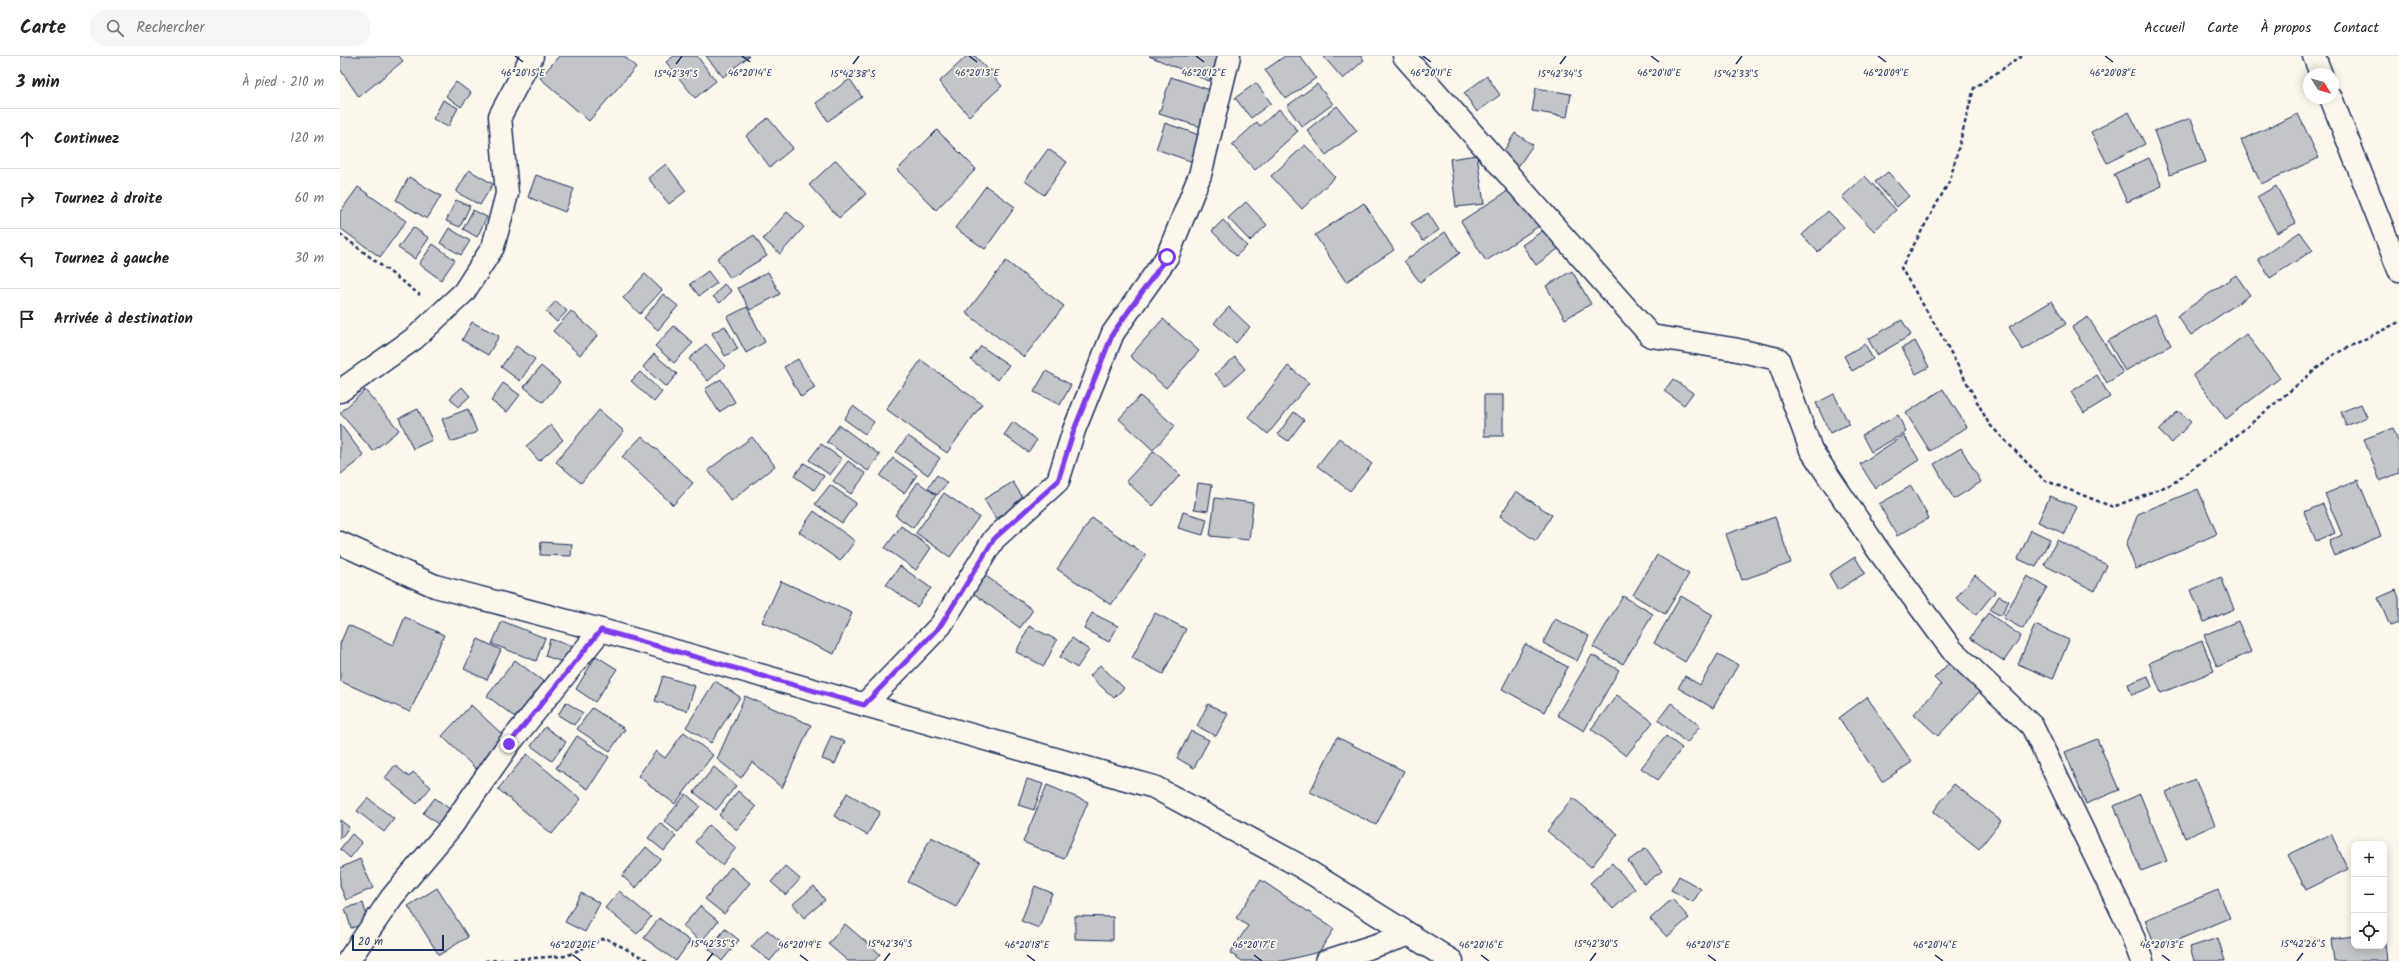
<!DOCTYPE html>
<html lang="fr">
<head>
<meta charset="utf-8">
<style>
	body { margin:0; font-family:Kalam,sans-serif; background:#f6f6f6; color:#222 }
	.controls { position:absolute; right:12px; bottom:12px; display:grid; overflow:hidden; border-radius:8px; box-shadow:0 2px 10px #0003 }
	.controls button { width:36px; height:36px; display:grid; place-items:center; padding:0; border:0; border-bottom:1px solid #e0e0e0; background:#fff; color:#222; font:20px sans-serif }
	.compass { position:absolute; left:1963px; top:12px; width:36px; height:36px; border-radius:50%; background:#fff; box-shadow:0 2px 10px #0003; rotate:127deg }
	.scale { position:absolute; left:12px; bottom:10px; width:92px; box-sizing:border-box; padding-left:4px; border:2px solid #1b2f5e; border-top:0; font-size:11px; line-height:14px; white-space:nowrap; color:#1b2f5e; -webkit-text-stroke:3px #fbf7ec; paint-order:stroke }
	.stop { position:absolute; width:12px; height:12px; margin:-9px; border:3px solid #7c3aed; border-radius:50%; background:#fff }
	.stop.end { background:#7c3aed; border-color:#fff; box-shadow:0 1px 4px #0008 }
	.list { margin:0; padding:0; list-style:none }
	h2 { display:flex; justify-content:space-between; align-items:center; height:52px; margin:0; padding:0 16px; font-size:17px }
	h2 small { font-size:13px; font-weight:400; color:#767676 }
	.list li { display:grid; grid-template-columns:26px 1fr auto; gap:12px; align-items:center; box-sizing:border-box; height:60px; padding:0 16px; border-top:1px solid #e0e0e0 }
	.list b { display:block; font-size:15px; white-space:nowrap }
	.list em { font-size:13px; font-style:normal; color:#767676 }
	.icon { flex:none; width:22px; height:22px; fill:none; stroke:currentColor; stroke-width:2; stroke-linecap:round; stroke-linejoin:round }
	.map { position:relative; flex:none; width:2059px; height:905px; overflow:hidden }
	header { display:flex; align-items:center; gap:24px; box-sizing:border-box; height:56px; padding:0 20px; background:#fff; border-bottom:1px solid #e0e0e0 }
	header strong { font-size:19px }
	nav { display:flex; gap:22px; margin-inline-start:auto; font-size:14px }
	.search { width:280px; height:36px; background:#f6f6f6; display:flex; align-items:center; gap:10px; box-sizing:border-box; padding:0 14px; border-radius:16px; color:#767676; font-size:15px }
	main { display:flex }
	aside { flex:1; background:#fff }
	.map>svg:first-child { display:block }
	.building { fill:#c3c5c9; stroke:#1b2f5e }
	.lines { fill:none; stroke-linecap:round; stroke-linejoin:round }
	.minor-casing { stroke:#1b2f5e; stroke-width:25 }
	.tertiary-casing { stroke:#1b2f5e; stroke-width:25 }
	.path { stroke:#1b2f5e; stroke-width:2.5; stroke-dasharray:4 3; stroke-linecap:butt }
	.minor { stroke:#fbf7ec; stroke-width:22 }
	.tertiary { stroke:#fbf7ec; stroke-width:22 }
	.route { stroke:#7c3aed; stroke-width:5 }
	.ticks { fill:none; stroke:#1b2f5e; stroke-width:1.5 }
	.ticks-label { font-size:10px; text-anchor:middle; fill:#1b2f5e; stroke:#fbf7ec; stroke-width:3.5; stroke-linejoin:round; paint-order:stroke }
</style>
</head>
<body>
<header>
<strong>Carte</strong>
<div class="search"><svg class="icon" aria-label="search" viewBox="0 0 24 24"><circle cx="10" cy="10" r="6"/><path d="M15 15l6 6"/></svg>Rechercher</div>
<nav><a>Accueil</a><a>Carte</a><a>À propos</a><a>Contact</a></nav>
</header>
<main>
<aside>
<h2>3 min<small>À pied · 210 m</small></h2>
<ul class="list">
<li><svg class="icon" aria-label="ahead" viewBox="0 0 24 24"><path d="M12 20V5M6 11l6-6 6 6"/></svg><div><b>Continuez</b></div><em>120 m</em></li>
<li><svg class="icon" aria-label="right" viewBox="0 0 24 24"><path d="M7 20v-9h11M14 6l5 5-5 5"/></svg><div><b>Tournez à droite</b></div><em>60 m</em></li>
<li><svg class="icon" aria-label="left" viewBox="0 0 24 24"><path d="M17 20v-9H6M10 6l-5 5 5 5"/></svg><div><b>Tournez à gauche</b></div><em>30 m</em></li>
<li><svg class="icon" aria-label="arrive" viewBox="0 0 24 24"><path d="M6 21V4h12l-3 4 3 4H6"/></svg><div><b>Arrivée à destination</b></div></li>
</ul>
</aside>
<div class="map">
<svg width="2059" height="905" viewBox="0 0 2059 905">
	<rect width="100%" height="100%" fill="#fbf7ec"/>
	<filter id="ink" filterUnits="userSpaceOnUse"><feTurbulence type="fractalNoise" baseFrequency=".025" numOctaves="2"/><feDisplacementMap in="SourceGraphic" scale="8" xChannelSelector="R" yChannelSelector="G"/><feConvolveMatrix kernelMatrix="1 2 1 2 8 2 1 2 1" color-interpolation-filters="sRGB"/></filter>
	<g filter="url(#ink)">
		<path class="building" d="M0,0h59l4,5 -44,36 -19,-28z
			M219,0h65l12,11 -47,54 -49,-43z
			M334,0h23l19,25 -21,17 -29,-36z
			M366,0h43l-26,21z
			M627,0h8l27,30 -33,30 -30,-34z
			M809,0h70l-10,25z
			M945,0h15l16,22 -30,21 -21,-29z
			M983,0h38l3,4 -21,19z
			M1147,20l13,19 -23,17 -13,-19z
			M831,21l42,14 -12,36 -42,-13z
			M510,23l12,18 -34,24 -12,-18z
			M116,26l15,11 -10,14 -15,-11z
			M916,27l15,20 -20,15 -16,-20z
			M977,28l16,20 -31,23 -15,-21z
			M1196,32l35,6 -4,23 -35,-6z
			M103,44l15,8 -10,19 -15,-8z
			M997,50l20,25 -31,24 -19,-25z
			M939,53l19,22 -43,39 -23,-25 25,-23 3,4z
			M1789,56l16,32 -38,19 -16,-31z
			M1958,58l21,44 -58,26 -20,-44z
			M428,62l25,30 -23,19 -24,-31z
			M1851,62l15,44 -36,13 -16,-44z
			M825,67l37,13 -9,26 -37,-13z
			M597,74l39,39 -40,41 -39,-40z
			M1175,77l18,12 -16,23 -17,-11z
			M965,89l30,32 -33,32 -31,-33z
			M708,93l19,13 -23,33 -19,-14z
			M1137,99l7,49 -28,3 -6,-48z
			M1809,102l13,28 -35,16 -13,-28z
			M496,104l30,34 -27,24 -30,-33z
			M326,108l20,27 -17,13 -21,-26z
			M129,114l24,14 -13,21 -24,-13z
			M1548,116l21,24 -12,11 -22,-25z
			M196,119l38,14 -9,23 -37,-15z
			M1525,120l31,34 -22,21 -32,-34z
			M69,121l32,19 -14,23 -31,-19z
			M646,130l29,21 -30,42 -30,-21z
			M1936,130l20,37 -19,10 -20,-36z
			M18,131l48,34 -26,36 -40,-29v-16z
			M1174,131l25,39 -53,35 -25,-40z
			M116,144l14,6 -10,21 -14,-6z
			M906,146l21,23 -17,16 -22,-23z
			M1024,147l30,47 -48,32 -31,-47z
			M133,154l14,7 -10,20 -14,-8z
			M1488,155l16,16 -26,25 -16,-17z
			M447,156l17,15 -24,27 -17,-15z
			M1088,157l11,17 -16,11 -12,-18z
			M883,164l24,26 -11,10 -24,-25z
			M73,171l16,11 -14,21 -17,-11z
			M1208,171l14,19 -26,19 -14,-20z
			M109,172l21,13 -9,14 -21,-12z
			M1105,176l15,21 -40,29 -16,-21z
			M1960,176l13,18 -43,28 -12,-19z
			M414,179l13,21 -37,22 -13,-20z
			M93,188l22,16 -14,20 -22,-16z
			M666,205l58,45 -40,51 -58,-44z
			M368,215l9,12 -18,13 -9,-12z
			M1232,215l19,33 -26,15 -19,-33z
			M428,216l12,22 -30,16 -12,-22z
			M305,218l17,16 -22,24 -17,-16z
			M1896,219l14,20 -59,40 -14,-19z
			M384,228l8,7 -12,12 -7,-6z
			M323,238l15,12 -20,24 -14,-12z
			M216,245l11,10 -10,11 -11,-10z
			M1712,245l14,23 -43,26 -14,-23z
			M407,251l18,35 -19,11 -19,-36z
			M889,251l21,20 -14,16 -22,-20z
			M231,255l27,24 -18,20 -27,-24z
			M1815,258l16,31 -46,26 -17,-30z
			M1748,261l35,56 -16,10 -35,-56z
			M823,263l36,32 -33,37 -36,-32z
			M1562,264l9,15 -34,20 -9,-16z
			M132,266l27,14 -11,19 -26,-15z
			M334,270l19,17 -19,20 -19,-17z
			M385,270l13,23 -13,7 -13,-23z
			M1906,278l34,44 -54,41 -33,-44z
			M1575,285l14,26 -13,7 -14,-26z
			M366,288l19,22 -17,15 -19,-22z
			M1525,288l8,15 -21,12 -8,-15z
			M176,290l19,13 -15,22 -19,-14z
			M641,290l28,19 -11,15 -27,-20z
			M314,298l23,20 -11,13 -23,-20z
			M895,301l10,12 -19,17 -11,-12z
			M458,303l17,29 -14,9 -17,-30z
			M581,304l61,44 -35,49 -61,-44z
			M201,310l19,16 -17,20 -19,-15z
			M948,310l21,17 -41,51 -20,-17z
			M706,315l25,14 -11,20 -26,-13z
			M300,316l22,20 -8,10 -23,-21z
			M1757,319l13,22 -26,16 -13,-21z
			M381,323l14,23 -16,10 -14,-23z
			M1333,323l20,14 -9,12 -20,-14z
			M163,327l17,12 -13,17 -16,-11z
			M122,331l8,9 -12,11 -8,-9z
			M1603,333l24,38 -37,24 -24,-38z
			M25,334l34,40 -26,21 -33,-38z
			M1494,338l15,30 -19,9 -14,-30z
			M1144,339h19v41h-19z
			M800,340l35,30 -22,24 -34,-31z
			M2021,348l6,13 -21,9 -5,-14z
			M513,350l21,16 -9,12 -21,-15z
			M78,353l14,31 -19,9 -14,-31z
			M128,353l9,23 -26,10 -9,-23z
			M259,354l25,21 -43,52 -25,-21z
			M1838,355l13,11 -19,21 -13,-12z
			M954,356l10,8 -16,21 -10,-7z
			M1558,359l8,17 -35,20 -9,-17z
			M673,366l24,18 -9,12 -24,-17z
			M0,368l24,32 -23,18 -1,-2z
			M211,369l12,15 -24,21 -13,-15z
			M499,369l41,30 -12,16 -41,-29z
			M2053,372l6,15v30l-19,8 -16,-42z
			M1564,379l15,25 -44,28 -15,-24z
			M302,380l51,47 -20,22 -51,-48z
			M568,380l32,22 -12,17 -32,-23z
			M412,381l23,29 -44,35 -23,-31z
			M999,382l33,26 -22,27 -33,-25z
			M481,388l21,15 -12,16 -21,-15z
			M1621,392l20,34 -27,17 -20,-35z
			M814,395l26,24 -27,31 -27,-25z
			M553,402l24,17 -13,18 -24,-17z
			M508,405l18,13 -15,20 -18,-13z
			M464,407l20,13 -10,14 -20,-14z
			M597,419l10,8 -10,12 -9,-7z
			M2018,424l23,56 -46,20 -6,-15 13,-6 -17,-41z
			M578,426l18,13 -23,33 -18,-13z
			M673,426l12,19 -29,18 -12,-20z
			M858,427l14,2 -4,26 -14,-2z
			M490,429l26,18 -14,20 -27,-19z
			M1571,430l18,32 -32,18 -18,-32z
			M1858,433l19,45 -81,35 -10,-24 12,-31z
			M1176,435l36,24 -16,26 -36,-25z
			M604,437l35,24 -29,40 -34,-24z
			M1710,440l27,11 -12,27 -27,-12z
			M875,442l38,5 -4,37 -39,-4z
			M1983,448l12,29 -19,8 -12,-29z
			M474,455l41,30 -15,20 -41,-29z
			M843,456l24,7 -4,16 -25,-7z
			M1435,461l16,46 -49,17 -16,-46z
			M752,462l54,37 -35,50 -54,-36z
			M561,470l30,22 -15,22 -31,-22z
			M1691,474l19,9 -14,28 -18,-8z
			M1717,484l50,25 -12,26 -51,-26z
			M201,486l31,2 -1,12 -31,-1z
			M1317,499l32,19 -24,40 -32,-19z
			M1515,501l10,16 -27,17 -9,-16z
			M560,510l31,22 -14,19 -31,-22z
			M1635,519l20,17 -19,23 -20,-17z
			M646,520l47,34 -13,18 -47,-35z
			M1687,520l20,11 -24,42 -20,-11z
			M1881,521l13,32 -30,13 -13,-32z
			M441,525l71,32 -18,41 -72,-32z
			M2056,534l3,8v25l-9,3 -12,-28z
			M1283,540l30,18 -30,50 -30,-17z
			M1341,540l32,19 -28,47 -31,-19z
			M1659,540l10,5 -8,15 -11,-6z
			M752,557l26,13 -9,16 -25,-13z
			M815,557l31,16 -23,45 -31,-16z
			M1648,557l33,23 -17,25 -34,-23z
			M65,561l39,18 -34,77 -70,-31v-37l8,-19 45,20z
			M1215,563l34,17 -12,25 -34,-18z
			M162,565l43,17 -9,23 -44,-17z
			M1898,565l13,31 -34,15 -13,-32z
			M1695,569l34,15 -16,39 -35,-15z
			M689,570l28,14 -13,26 -28,-14z
			M732,582l17,12 -12,18 -17,-11z
			M138,583l23,11 -14,30 -23,-11z
			M210,583l28,9 -7,17 -26,-9z
			M1862,585l12,30 -53,22 -12,-30z
			M1185,588l43,23 -24,45 -42,-23z
			M1378,598l20,11 -25,43 -35,-20 7,-12 15,9z
			M1252,599l27,15 -35,61 -27,-16z
			M256,600l21,13 -22,33 -19,-13z
			M175,604l29,22 -28,36 -29,-22z
			M1611,605l30,29 -43,46 -24,-22 27,-29 -7,-7z
			M760,609l24,23 -10,10 -24,-22z
			M323,620l32,10 -8,25 -32,-10z
			M1808,620l4,11 -20,8 -4,-11z
			M375,625l25,16 -29,46 -25,-16z
			M1277,639l36,27 -27,34 -35,-27z
			M405,640l66,29 -29,63 -30,-26 -11,16 -24,-19z
			M1527,641l45,65 -30,20 -43,-64z
			M226,646l17,11 -9,12 -16,-10z
			M1331,647l29,23 -13,17 -29,-23z
			M868,648l20,10 -12,22 -19,-10z
			M131,649l35,33 -30,31 -34,-33z
			M252,652l33,21 -15,22 -33,-22z
			M205,671l21,15 -14,19 -21,-15z
			M851,675l18,9 -15,28 -17,-10z
			M344,676l29,23 -38,49 -37,-28 18,-25 9,7z
			M237,680l32,21 -21,32 -32,-21z
			M491,680l14,5 -10,23 -13,-5z
			M1326,680l16,12 -24,32 -17,-12z
			M997,681l67,34 -28,54 -66,-33z
			M1757,683l22,51 -33,14 -21,-52z
			M187,698l54,45 -29,35 -54,-45z
			M55,709l14,12 4,-5 18,15 -14,17 -32,-26z
			M374,711l22,19 -20,24 -22,-18z
			M687,723l16,5 -9,26 -16,-5z
			M1855,723l20,46 -30,13 -19,-46z
			M1614,728l47,37 -22,28 -46,-37z
			M707,729l41,17 -24,57 -41,-17z
			M398,735l18,16 -19,23 -18,-15z
			M507,737l33,19 -13,23 -33,-19z
			M346,738l14,12 -22,26 -14,-11z
			M1800,738l27,67 -26,10 -27,-65z
			M28,742l26,21 -10,13 -27,-21z
			M95,742l16,12 -12,15 -16,-12z
			M1233,742l45,36 -27,33 -44,-36z
			M0,764l9,7 -9,12z
			M320,767l16,13 -12,15 -16,-13z
			M369,769l27,23 -14,17 -27,-23z
			M12,778l10,9 -12,15 -10,-9z
			M1991,778l17,35 -42,21 -18,-35z
			M591,781l49,25 -24,45 -48,-25z
			M306,791l14,12 -24,29 -14,-12z
			M1306,792l16,23 -18,13 -16,-23z
			M20,803l13,29 -27,12 -6,-14v-18z
			M1272,807l23,26 -22,20 -23,-26z
			M445,810l15,13 -14,16 -15,-13z
			M391,811l19,16 -26,31 -19,-15z
			M1339,820l22,13 -8,13 -22,-12z
			M921,824l73,49 -15,23 -37,9h-40l-12,-8 18,-27 -12,-8z
			M474,830l11,14 -21,18 -11,-14z
			M695,830l17,7 -13,35 -18,-7z
			M97,832l31,49 -29,18 -31,-49z
			M1878,834l12,28 -74,31 -11,-29z
			M279,835l32,26 -14,17 -32,-26z
			M241,837l19,10 -15,29 -20,-10z
			M1332,843l17,19 -22,19 -17,-18z
			M23,847l6,20 -18,5 -6,-20z
			M360,850l18,15 -17,21 -18,-16z
			M735,860l38,1v23l-38,-1z
			M319,862l31,23 -14,20 -32,-23z
			M505,868l35,30 -6,7h-26l-20,-17z
			M385,873l14,11 -17,21 -13,-12z
			M427,874l17,14 -14,17 -19,-14z
			M2044,877l3,28h-53l-3,-22 23,-3v10h30z
			M1878,882l7,23h-31l-4,-14z"/>
		<g class="lines">
			<g class="minor-casing">
				<path id="minor" d="M1064,0l247,280 82,13 45,10 33,91 67,100 74,100 80,76 96,198 14,37
					M1974,0l7,18
					M1991,42l68,172
					M0,335l75,-53 49,-46 29,-45 14,-53 -7,-78 32,-60
					M524,649l77,-80 53,-86 64,-58 16,-51 39,-97 54,-76 33,-82 29,-119
					M8,905l44,-64 59,-70 58,-83 92,-114
					M987,905l81,-26"/>
			</g>
			<g class="tertiary-casing">
				<path id="tertiary" d="M0,487l95,43 166,44 553,157 146,79 152,95"/>
			</g>
			<path class="path" d="M1682,0l-48,32 -24,92 -49,88 42,70 46,86 55,56 69,27 59,-23 64,-48 97,-81 66,-33
				M0,178l80,61
				M145,905l81,-5 39,-18 44,23"/>
			<use href="#minor" class="minor"/>
			<use href="#tertiary" class="tertiary"/>
		</g>
	</g>
	<g class="lines" filter="url(#ink)">
		<path class="route" d="M169,688l92,-114 263,75 77,-80 53,-86 64,-58 16,-51 39,-97 54,-76"/>
	</g>
	<path class="ticks" d="M175,0l8,6M402,0l8,6M629,0l8,6M856,0l8,6M1083,0l8,6M1311,0l8,6M1538,0l8,6M1765,0l8,6M336,8l6,-8M513,8l6,-8M1220,8l6,-8M1396,8l6,-8M233,899l8,6M460,899l8,6M687,899l8,6M914,899l8,6M1141,899l8,6M1368,899l8,6M1595,899l8,6M1822,899l8,6M367,905l6,-8M544,905l6,-8M1250,905l6,-8M1957,905l6,-8"/>
	<g class="ticks-label">
		<text x="864" y="20">46°20'12"E</text>
		<text x="1091" y="20">46°20'11"E</text>
		<text x="1319" y="20">46°20'10"E</text>
		<text x="1546" y="20">46°20'09"E</text>
		<text x="183" y="20">46°20'15"E</text>
		<text x="410" y="20">46°20'14"E</text>
		<text x="637" y="20">46°20'13"E</text>
		<text x="1773" y="20">46°20'08"E</text>
		<text x="336" y="21">15°42'39"S</text>
		<text x="513" y="21">15°42'38"S</text>
		<text x="1220" y="21">15°42'34"S</text>
		<text x="1396" y="21">15°42'33"S</text>
		<text x="373" y="891">15°42'35"S</text>
		<text x="550" y="891">15°42'34"S</text>
		<text x="1256" y="891">15°42'30"S</text>
		<text x="1963" y="891">15°42'26"S</text>
		<text x="233" y="892">46°20'20"E</text>
		<text x="460" y="892">46°20'19"E</text>
		<text x="687" y="892">46°20'18"E</text>
		<text x="914" y="892">46°20'17"E</text>
		<text x="1141" y="892">46°20'16"E</text>
		<text x="1368" y="892">46°20'15"E</text>
		<text x="1595" y="892">46°20'14"E</text>
		<text x="1822" y="892">46°20'13"E</text>
	</g>
</svg>
<div class="controls">
<button>+</button>
<button>−</button>
<button><svg class="icon" aria-label="locate" viewBox="0 0 24 24"><circle cx="12" cy="12" r="6"/><path d="M12 2v4M12 18v4M2 12h4M18 12h4"/></svg></button>
</div>
<svg class="compass" viewBox="-18 -18 36 36"><path d="M0-13l5 13h-10z" fill="#e53935"/><path d="M0 13l5-13h-10z" fill="#767676"/></svg>
<div class="scale">20 m</div>
<div class="stop" style="left:827px;top:201px"></div>
<div class="stop end" style="left:169px;top:688px"></div>
</div>
</main>
</body>
</html>
